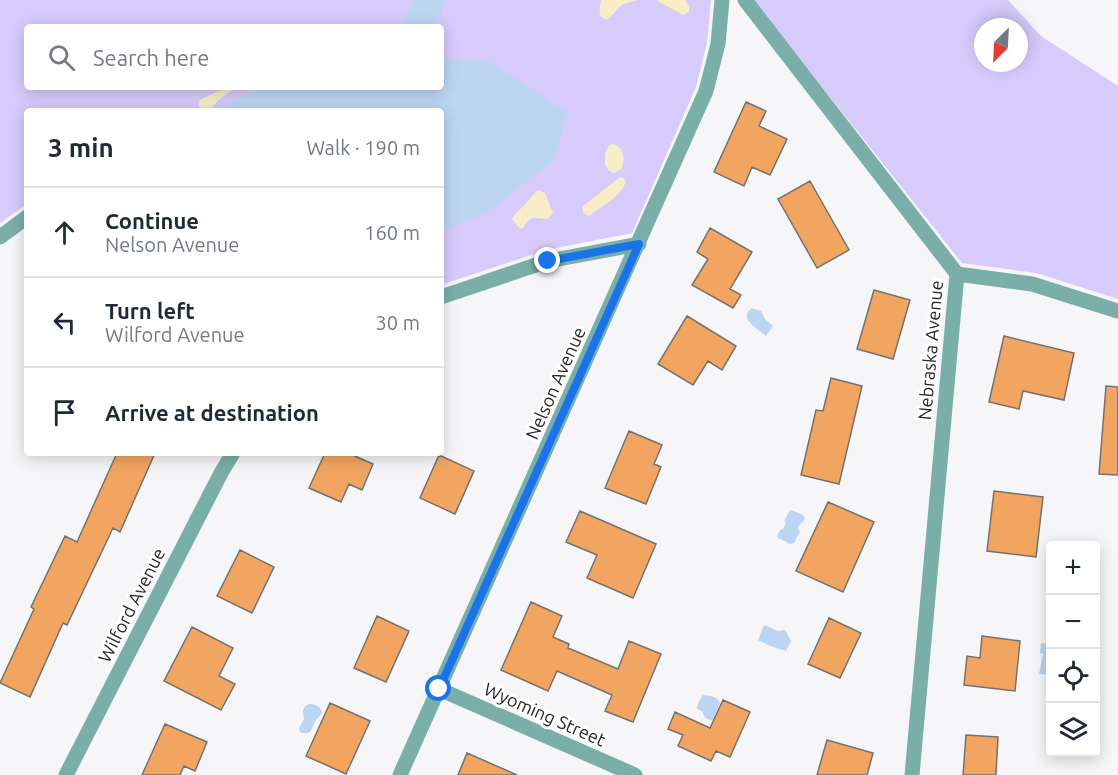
<!DOCTYPE html>
<html lang="en">
<head>
<meta charset="utf-8">
<style>
	body { margin:0; font-family:Ubuntu,sans-serif; background:#f2f2f3; color:#1f2937 }
	.controls { position:absolute; right:18px; bottom:18px; display:grid; overflow:hidden; border-radius:6px; box-shadow:0 3px 15px #0003 }
	.controls button { width:54px; height:54px; display:grid; place-items:center; padding:0; border:0; border-bottom:2px solid #e0e1e3; background:#fff; color:#1f2937; font:30px sans-serif }
	.compass { position:absolute; left:974px; top:18px; width:54px; height:54px; border-radius:50%; background:#fff; box-shadow:0 3px 15px #0003; rotate:204deg }
	.stop { position:absolute; width:18px; height:18px; margin:-14px; border:4px solid #1a73e8; border-radius:50%; background:#fff }
	.stop.end { background:#1a73e8; border-color:#fff; box-shadow:0 2px 6px #0008 }
	.list { margin:0; padding:0; list-style:none }
	h2 { display:flex; justify-content:space-between; align-items:center; height:78px; margin:0; padding:0 24px; font-size:26px }
	h2 small { font-size:20px; font-weight:400; color:#747a83 }
	.list li { display:grid; grid-template-columns:39px 1fr auto; gap:18px; align-items:center; box-sizing:border-box; height:90px; padding:0 24px; border-top:2px solid #e0e1e3 }
	.list b { display:block; font-size:22px; white-space:nowrap }
	.list p { margin:0; font-size:20px; white-space:nowrap; color:#747a83 }
	.list em { font-size:20px; font-style:normal; color:#747a83 }
	.icon { flex:none; width:33px; height:33px; fill:none; stroke:currentColor; stroke-width:2; stroke-linecap:round; stroke-linejoin:round }
	.map { position:relative; flex:none; width:1118px; height:775px; overflow:hidden }
	.search { position:absolute; background:#fff; box-shadow:0 3px 15px #0003; left:24px; top:24px; width:420px; height:66px; display:flex; align-items:center; gap:15px; box-sizing:border-box; padding:0 21px; border-radius:6px; color:#747a83; font-size:22px }
	.panel { position:absolute; background:#fff; box-shadow:0 3px 15px #0003; left:24px; top:108px; width:420px; height:348px; border-radius:6px }
	.map>svg:first-child { display:block }
	.green { fill:#d6cbfb; fill-rule:evenodd }
	.sand { fill:#f7edc7 }
	.water { fill:#bbd5f3 }
	.building { fill:#f2a561; stroke:#747270; stroke-width:1.5 }
	.lines { fill:none; stroke-linecap:round; stroke-linejoin:round }
	.street { stroke:#7aafa9; stroke-width:15 }
	.route { stroke:#1a73e8; stroke-width:8 }
	.labels { text-anchor:middle; dominant-baseline:central; stroke-width:6; stroke-linejoin:round; paint-order:stroke }
	.street-label { font-size:18px; fill:#272728; stroke:#fff }
</style>
</head>
<body>
<div class="map">
<svg width="1118" height="775" viewBox="0 0 1118 775">
	<rect width="100%" height="100%" fill="#f6f6f9"/>
	<path class="green" d="M0,0h711l-4,43 -11,44 -64,146 -86,17 -105,35v-174h-414v93l-27,19zM27,27h414v60h-414z
		M753,0h255l33,36 77,50v213l-82,-26 -74,-10zM983,27h36v36h-36z"/>
	<path class="sand" d="M602,0h35c-4,2 -10,2 -15,5 -6,4 -9,11 -15,15l-6,-3c-2,-6 -2,-11 1,-17z
		M656,0h29l4,7v5l-6,3z
		M226,87h10l-15,11 -9,9 -9,2 -4,-3v-5c8,-6 19,-8 27,-14z
		M612,144c12,2 14,16 9,25l-7,4 -5,-2 -4,-6c0,-8 -1,-17 7,-21z
		M620,177l4,1 2,4c-7,16 -24,24 -37,34 -6,-2 -7,-5 -6,-10z
		M538,190l7,3 8,20 -6,6c-8,0 -16,-4 -21,4 -4,6 0,3 -6,6l-8,-10c4,-8 10,-10 15,-17 4,-4 7,-9 11,-12z"/>
	<path class="water" d="M414,0h31l-8,27h-35z
		M441,53l3,6h42l80,53 -11,47 -73,57 -41,13v-118h-220c13,-12 28,-18 44,-24h176z
		M752,308l9,3 4,8 8,7 -7,10 -14,-11 -5,-6c-1,-5 1,-9 5,-11z
		M791,510l12,5 2,3 -2,4 -3,2 -2,4 2,4 -6,11 -4,1 -12,-6 -1,-2 3,-6 3,-1 3,-6 -2,-2 5,-9z
		M764,625l14,6 7,-1 6,11 -5,10 -16,-5 -12,-6z
		M1041,643l9,1v31l-11,-1 4,-20 -3,-1z
		M703,695c7,1 15,1 17,8l-7,17h-3l-5,-2 -3,-7 -5,-2c0,-6 3,-9 6,-14z
		M309,704c6,0 12,2 13,9 -2,2 -4,5 -6,7 -5,8 -3,17 -16,12l-1,-4 5,-9 -1,-8 2,-5z"/>
	<path class="building" d="M746,102l20,9 -7,15 28,13 -17,36 -18,-8 -8,19 -30,-14z
		M810,181l39,69 -32,18 -39,-69z
		M710,228l42,24 -22,37 11,6 -8,13 -41,-23 16,-26 -11,-7z
		M874,290l36,10 -17,59 -36,-10z
		M687,316l49,30 -14,24 -14,-9 -15,24 -35,-21z
		M1004,336l70,17 -10,47 -41,-9 -4,18 -30,-7z
		M831,378l31,8 -23,98 -38,-9 15,-65 7,1z
		M1106,386l12,1v88l-19,-1z
		M629,431l33,14 -8,19 7,3 -15,37 -41,-16z
		M117,453h38l-35,79 -7,-4 -46,97 -4,-2 -33,74 -30,-14 34,-74 -3,-2 34,-71 12,6z
		M325,453h23l25,11 -11,26 -13,-6 -8,18 -32,-14z
		M439,455l35,16 -19,43 -35,-16z
		M994,491l49,6 -7,60 -49,-6z
		M828,502l46,20 -31,70 -47,-21z
		M580,511l76,33 -23,54 -46,-20 10,-23 -31,-13z
		M240,550l34,17 -22,46 -35,-17z
		M531,602l31,14 -9,21 16,7 -1,4 50,21 11,-28 32,13 -28,68 -28,-11 7,-16 -55,-24 -9,20 -47,-21z
		M377,616l32,15 -23,51 -32,-14z
		M829,618l32,15 -21,45 -32,-14z
		M192,627l41,21 -14,28 16,8 -14,26 -57,-29z
		M982,636l38,5 -5,50 -51,-6 3,-29 13,2z
		M723,700l27,12 -20,45 -14,-6 -5,10 -33,-15 5,-11 -15,-6 7,-17 35,16z
		M330,703l40,18 -24,53 -40,-18z
		M165,724l42,18 -12,29 -11,-5 -4,9h-38z
		M966,735l32,2 -2,38h-33z
		M827,740l46,13 -6,22h-50z
		M467,753l50,22h-59z"/>
	<g class="lines">
		<path class="street" d="M745,0l212,274 -45,501
			M0,237l27,-20
			M957,274l75,10 86,27
			M441,297l107,-36 91,-17
			M439,689l196,86
			M66,775l155,-302 12,-20
			M400,775l306,-684 12,-47 4,-44"/>
	</g>
	<g class="lines">
		<path class="route" d="M439,689l200,-445 -91,17"/>
	</g>
	<g class="labels">
		<g class="street-label">
			<text transform="translate(930 350) rotate(-85)">Nebraska Avenue</text>
			<text transform="translate(555 383) rotate(-66)">Nelson Avenue</text>
			<text transform="translate(131 605) rotate(-63)">Wilford Avenue</text>
			<text transform="translate(545 714) rotate(24)">Wyoming Street</text>
		</g>
	</g>
</svg>
<div class="controls">
<button>+</button>
<button>−</button>
<button><svg class="icon" aria-label="locate" viewBox="0 0 24 24"><circle cx="12" cy="12" r="6"/><path d="M12 2v4M12 18v4M2 12h4M18 12h4"/></svg></button>
<button><svg class="icon" aria-label="layers" viewBox="0 0 24 24"><path d="M12 4l9 5-9 5-9-5zM3 14l9 5 9-5"/></svg></button>
</div>
<svg class="compass" viewBox="-18 -18 36 36"><path d="M0-13l5 13h-10z" fill="#e53935"/><path d="M0 13l5-13h-10z" fill="#747a83"/></svg>
<div class="stop" style="left:439px;top:689px"></div>
<div class="stop end" style="left:548px;top:261px"></div>
<div class="search"><svg class="icon" aria-label="search" viewBox="0 0 24 24"><circle cx="10" cy="10" r="6"/><path d="M15 15l6 6"/></svg>Search here</div>
<section class="panel">
<h2>3 min<small>Walk · 190 m</small></h2>
<ul class="list">
<li><svg class="icon" aria-label="ahead" viewBox="0 0 24 24"><path d="M12 20V5M6 11l6-6 6 6"/></svg><div><b>Continue</b><p>Nelson Avenue</p></div><em>160 m</em></li>
<li><svg class="icon" aria-label="left" viewBox="0 0 24 24"><path d="M17 20v-9H6M10 6l-5 5 5 5"/></svg><div><b>Turn left</b><p>Wilford Avenue</p></div><em>30 m</em></li>
<li><svg class="icon" aria-label="arrive" viewBox="0 0 24 24"><path d="M6 21V4h12l-3 4 3 4H6"/></svg><div><b>Arrive at destination</b></div></li>
</ul>
</section>
</div>
</body>
</html>
